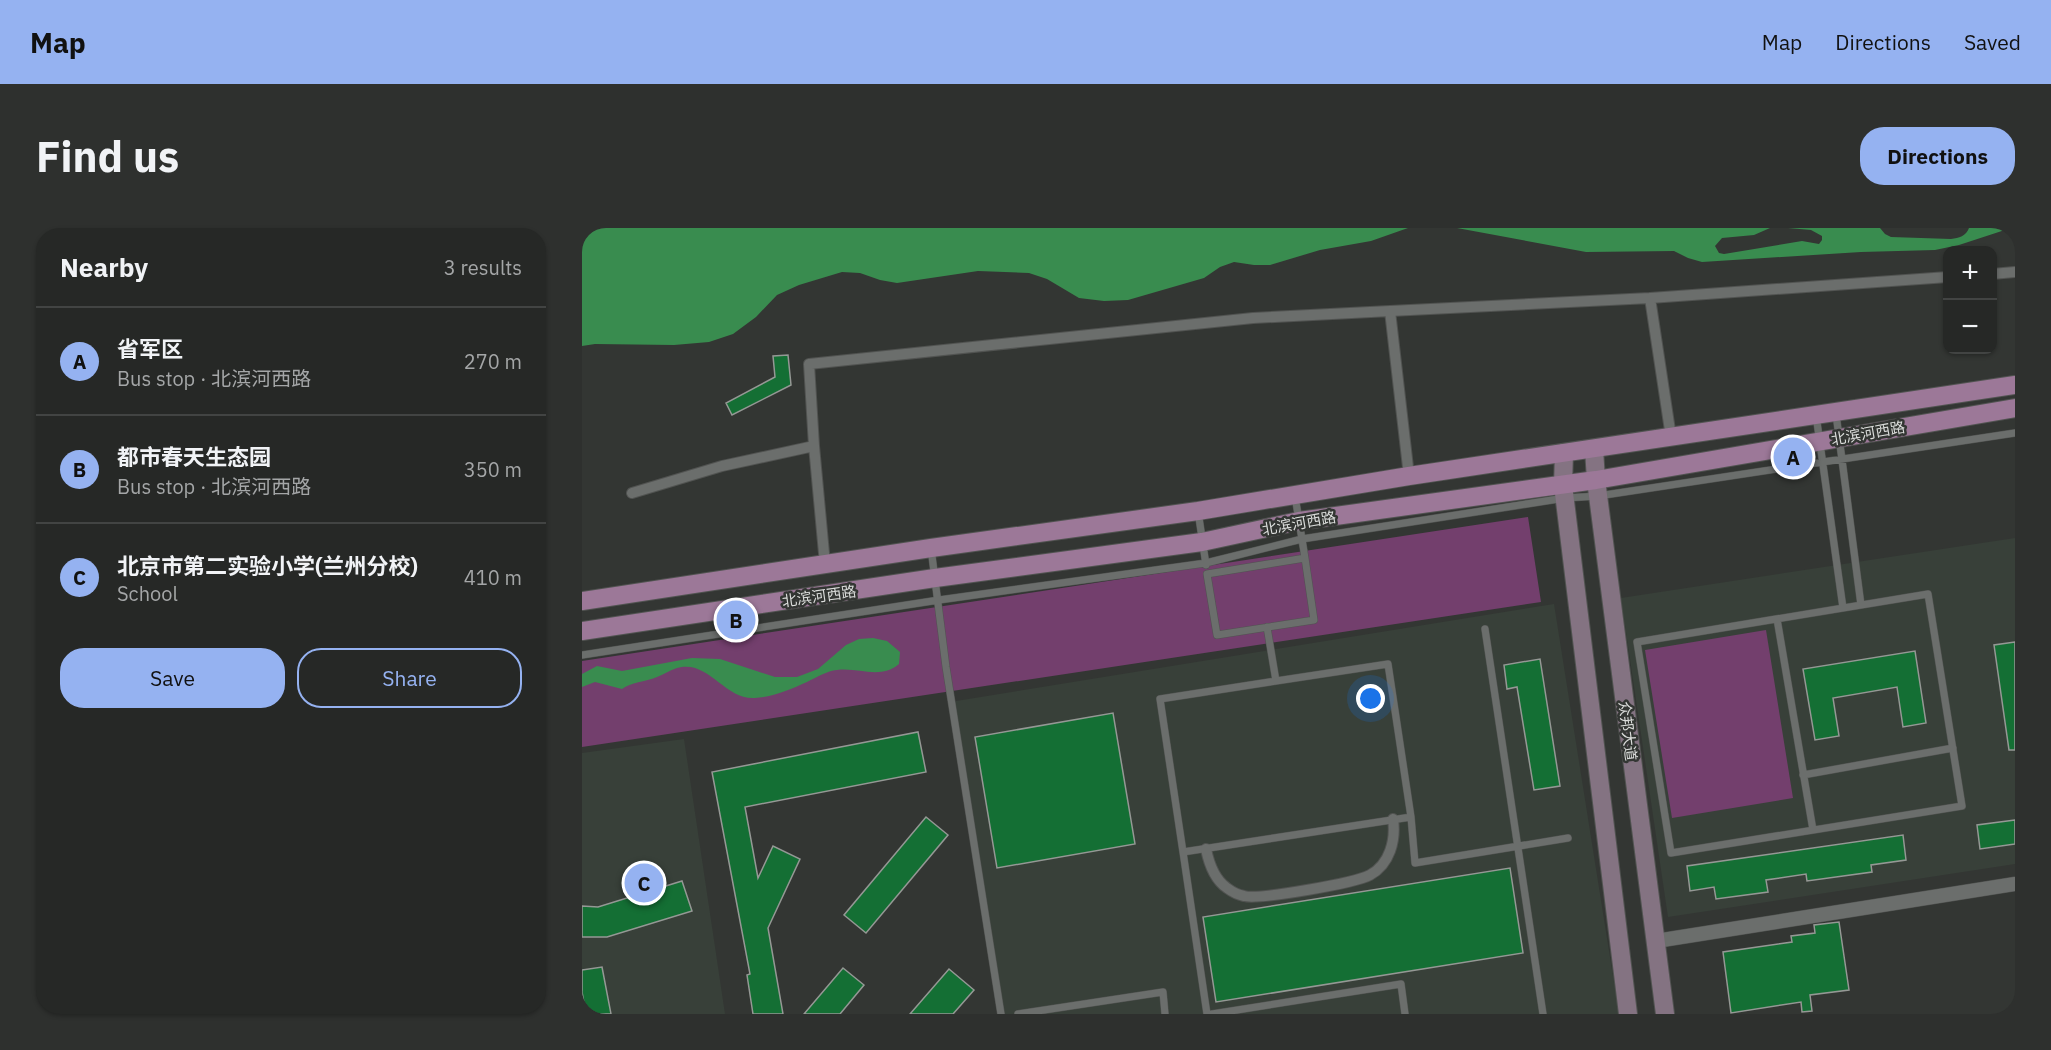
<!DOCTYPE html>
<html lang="en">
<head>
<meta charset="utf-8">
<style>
	body { margin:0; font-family:"IBM Plex Sans","Noto Sans SC",sans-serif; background:#2e302e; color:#f1f3f6 }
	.controls { position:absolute; right:18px; top:18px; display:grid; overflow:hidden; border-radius:12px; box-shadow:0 2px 4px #0004 }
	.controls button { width:54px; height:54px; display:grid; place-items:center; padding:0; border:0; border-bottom:2px solid #424443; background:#262826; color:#f1f3f6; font:30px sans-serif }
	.you { position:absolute; left:789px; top:471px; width:21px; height:21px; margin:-15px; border:4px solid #fff; border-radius:50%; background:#1a73e8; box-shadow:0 0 0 9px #1a73e833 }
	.badge { display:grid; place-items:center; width:39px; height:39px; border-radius:50%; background:#95b2f1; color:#111; font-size:20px; font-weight:700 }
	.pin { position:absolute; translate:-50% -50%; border:3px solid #fff; box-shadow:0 2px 6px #0006 }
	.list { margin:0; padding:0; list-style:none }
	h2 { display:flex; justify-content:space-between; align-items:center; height:78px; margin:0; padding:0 24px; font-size:26px }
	h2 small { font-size:20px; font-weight:400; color:#a4a6a7 }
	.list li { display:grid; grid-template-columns:39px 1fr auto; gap:18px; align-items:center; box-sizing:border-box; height:108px; padding:0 24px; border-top:2px solid #424443 }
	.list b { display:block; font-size:22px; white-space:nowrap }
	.list p { margin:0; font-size:20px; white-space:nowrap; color:#a4a6a7 }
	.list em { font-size:20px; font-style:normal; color:#a4a6a7 }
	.actions { display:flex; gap:12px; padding:18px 24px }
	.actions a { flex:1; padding:14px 0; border:2px solid #95b2f1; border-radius:24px; text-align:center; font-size:21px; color:#95b2f1 }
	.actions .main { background:#95b2f1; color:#111 }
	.map { position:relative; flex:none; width:1433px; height:786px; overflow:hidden; border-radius:24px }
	header { display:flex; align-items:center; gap:36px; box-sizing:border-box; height:84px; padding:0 30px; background:#95b2f1; color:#111 }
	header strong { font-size:28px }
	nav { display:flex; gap:33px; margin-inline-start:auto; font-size:21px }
	.intro { display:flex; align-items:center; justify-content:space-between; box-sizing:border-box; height:144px; padding:0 36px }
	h1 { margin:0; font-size:42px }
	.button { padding:15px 27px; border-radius:24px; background:#95b2f1; color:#111; font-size:21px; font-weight:700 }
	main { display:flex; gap:36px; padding:0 36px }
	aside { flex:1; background:#262826; border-radius:24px; box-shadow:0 2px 4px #0004 }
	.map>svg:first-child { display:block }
	.built { fill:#384039 }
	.green { fill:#733f6d }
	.water { fill:#398c4f }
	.building { fill:#146f34; stroke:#959895; stroke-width:1.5 }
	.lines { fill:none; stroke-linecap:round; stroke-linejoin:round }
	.service-casing { stroke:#515351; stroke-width:8 }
	.pedestrian-casing { stroke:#515351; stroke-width:12 }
	.minor-casing { stroke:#515351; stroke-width:15 }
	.secondary-casing { stroke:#515351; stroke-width:20 }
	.primary-casing { stroke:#515351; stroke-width:20 }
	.service { stroke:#6b6e6c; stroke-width:7 }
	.pedestrian { stroke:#6b6e6c; stroke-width:10 }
	.minor { stroke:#6b6e6c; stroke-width:14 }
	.secondary { stroke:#847382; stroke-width:18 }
	.primary { stroke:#9c7898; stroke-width:18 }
	.labels { text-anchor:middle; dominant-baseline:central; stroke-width:5; stroke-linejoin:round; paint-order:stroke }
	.street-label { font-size:15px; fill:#dbdddb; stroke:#333633 }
</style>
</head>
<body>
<header>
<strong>Map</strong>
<nav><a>Map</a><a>Directions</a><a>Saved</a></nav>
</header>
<div class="intro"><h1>Find us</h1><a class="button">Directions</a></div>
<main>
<aside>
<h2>Nearby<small>3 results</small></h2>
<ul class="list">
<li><span class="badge">A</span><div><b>省军区</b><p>Bus stop · 北滨河西路</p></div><em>270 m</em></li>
<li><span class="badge">B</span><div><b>都市春天生态园</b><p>Bus stop · 北滨河西路</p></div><em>350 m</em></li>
<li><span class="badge">C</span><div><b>北京市第二实验小学(兰州分校)</b><p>School</p></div><em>410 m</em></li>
</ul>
<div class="actions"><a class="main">Save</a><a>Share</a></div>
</aside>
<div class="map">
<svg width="1433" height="786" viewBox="0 0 1433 786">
	<rect width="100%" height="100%" fill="#333633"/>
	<path class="built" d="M1433,310v326l-347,53 -47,-319z
		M972,376l65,410h-620l-49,-312z
		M102,511l41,275h-143v-261z"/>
	<path class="green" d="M946,289l13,85 -959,145v-86z
		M1184,402l27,168 -121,20 -27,-168z"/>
	<path class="water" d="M0,0h826l-37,13 -51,9 -50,15h-16l-20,-3 -14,5 -16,11 -76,22 -24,1 -25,-3 -32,-19 -18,-6 -51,-2 -81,12 -17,-3 -20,-7 -18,-1 -43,13 -22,10 -21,22 -23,17 -24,8 -35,3 -79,-1 -13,2z
		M875,0h313l-16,7 -32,3 -7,8 4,7 5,1 78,-13 17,3 3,-4v-4l-11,-6 -23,-2h92l5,6 6,3 60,2c8,-1 15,-3 18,-11h42l-52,17 -24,5 -74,2 -159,10 -14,-4 -14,-7 -88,1z
		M291,410l14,3 13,11 -1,12c-19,16 -40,3 -62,6 -10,1 -20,7 -30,12 -16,7 -33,15 -52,16 -31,2 -46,-39 -78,-30 -7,2 -14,7 -20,9 -12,5 -26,5 -35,12l-27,-7 -13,5v-13l15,-8 25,5 70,-13 28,1 55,18h22l21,-8 28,-24 13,-6z"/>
	<path class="building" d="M206,127l3,30 -59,30 -6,-12 49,-26 -2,-21z
		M1433,414v108h-6l-15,-105z
		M1333,423l11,72 -23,4 -6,-40 -64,11 6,38 -24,4 -12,-71z
		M958,431l20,127 -26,4 -17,-103 -10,2 -3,-24z
		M531,485l22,131 -138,24 -22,-131z
		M336,504l8,40 -181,35 13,71 15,-32 27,13 -32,69 15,86h-30l-6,-39 3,-1 -38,-202z
		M344,589l22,18 -82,98 -22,-18z
		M1433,592v24l-35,5 -3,-24z
		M1321,607l3,25 -35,5 1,7 -65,9 -1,-7 -40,6 2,12 -52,7 -2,-12 -24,4 -3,-25z
		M928,640l13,85 -307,49 -13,-85z
		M100,653l10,30 -85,26h-25v-31l16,1z
		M1257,694l10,68 -39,5 2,16 -10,1 -1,-10 -70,11 -8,-61 69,-10 -1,-6 24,-3 -1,-8z
		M20,739l9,47h-25l-4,-22v-22z
		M261,740l21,17 -24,29h-36z
		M367,741l25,21 -21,24h-43z"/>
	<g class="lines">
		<g class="service-casing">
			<path id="service" d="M1254,186l25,191
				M1234,187l27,193
				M713,268l10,62
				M616,283l8,54
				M349,320l15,119 55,347
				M723,330l9,62 -97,15 -10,-61z
				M1346,366l34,212 -291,47 -34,-211z
				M1195,391l36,211
				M685,399l9,54 -116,18 23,153 228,-35 -23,-153 -112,17
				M903,401l58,385
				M0,427l357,-55 267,-37 96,-24 263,-41 33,-2 417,-63
				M1221,547l150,-27
				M829,589l4,46 153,-25
				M601,624l24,162
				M436,786l145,-22 2,22
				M630,786l189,-30 4,30"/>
		</g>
		<g class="pedestrian-casing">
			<path id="pedestrian" d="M1410,46l23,-2
				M1068,70l298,-21
				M808,83l260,-13 21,139
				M232,218l-5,-82 444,-46 137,-7 19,165
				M50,265l90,-27 92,-20 11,118
				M624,621c3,15 8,30 21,39 4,3 12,7 17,8 15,4 111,-13 126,-21 20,-11 26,-35 23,-56"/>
		</g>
		<g class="minor-casing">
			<path id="minor" d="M1074,713l359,-57"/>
		</g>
		<g class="secondary-casing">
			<path id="secondary" d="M1012,221l2,31 69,534
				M982,225l-1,32 65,529"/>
		</g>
		<g class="primary-casing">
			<path id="primary" d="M0,373l349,-53 267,-37 211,-35 606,-91
				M0,403l353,-53 267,-36 97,-21 297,-41 419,-72"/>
		</g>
		<use href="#service" class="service"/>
		<use href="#pedestrian" class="pedestrian"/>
		<use href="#minor" class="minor"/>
		<use href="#secondary" class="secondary"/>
		<use href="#primary" class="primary"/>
	</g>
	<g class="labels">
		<g class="street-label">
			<text transform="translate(1286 205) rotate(-10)">北滨河西路</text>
			<text transform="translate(717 295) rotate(-10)">北滨河西路</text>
			<text transform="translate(237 368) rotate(-8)">北滨河西路</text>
			<text transform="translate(1046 503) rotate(83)">众邦大道</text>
		</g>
	</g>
</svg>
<div class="controls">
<button>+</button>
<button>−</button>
</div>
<div class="you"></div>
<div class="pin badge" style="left:1211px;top:229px">A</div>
<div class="pin badge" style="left:154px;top:392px">B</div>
<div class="pin badge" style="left:62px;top:655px">C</div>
</div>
</main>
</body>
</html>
